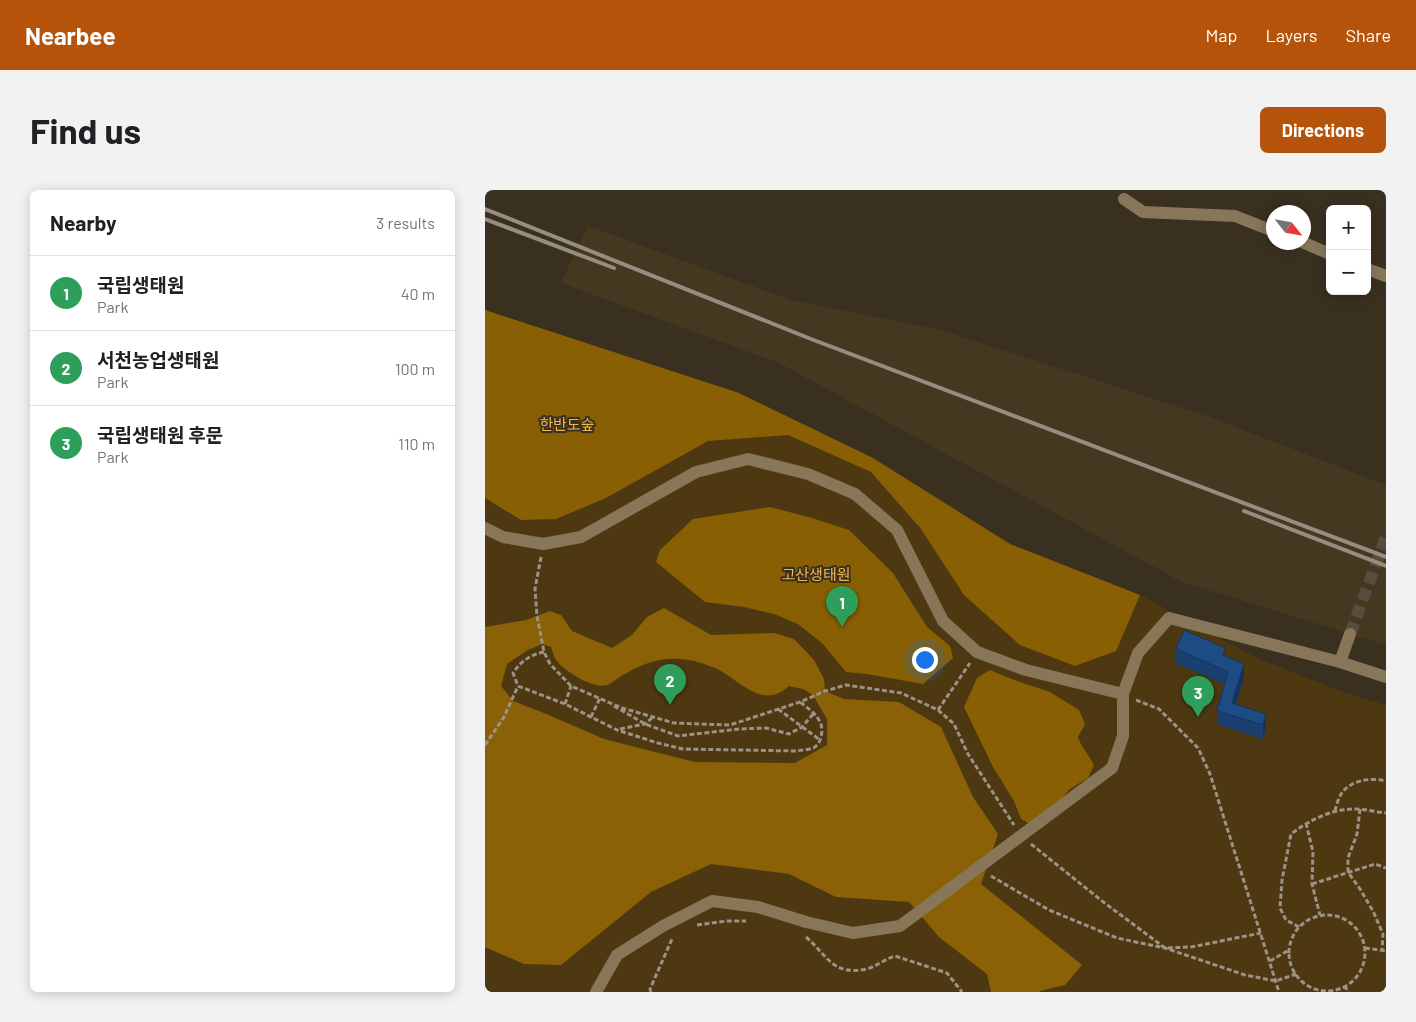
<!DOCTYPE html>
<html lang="en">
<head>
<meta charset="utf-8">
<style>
	body { margin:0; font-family:Barlow,"Noto Sans KR",sans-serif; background:#f2f2f2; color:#202124 }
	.controls { position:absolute; right:15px; top:15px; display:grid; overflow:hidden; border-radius:8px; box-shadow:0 2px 12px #0003 }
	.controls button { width:45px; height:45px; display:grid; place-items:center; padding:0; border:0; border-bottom:1px solid #e0e0e0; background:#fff; color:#202124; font:25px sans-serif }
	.compass { position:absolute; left:781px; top:15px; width:45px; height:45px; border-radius:50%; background:#fff; box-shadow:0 2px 12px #0003; rotate:121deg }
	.you { position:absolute; left:439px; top:469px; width:18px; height:18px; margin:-12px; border:4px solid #fff; border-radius:50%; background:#1a73e8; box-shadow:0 0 0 8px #1a73e833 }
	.badge { display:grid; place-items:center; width:32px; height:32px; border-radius:50%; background:#b45309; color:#fff; font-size:16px; font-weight:700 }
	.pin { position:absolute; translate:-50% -41px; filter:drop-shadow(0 1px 2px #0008) }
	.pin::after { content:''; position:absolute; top:26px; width:18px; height:15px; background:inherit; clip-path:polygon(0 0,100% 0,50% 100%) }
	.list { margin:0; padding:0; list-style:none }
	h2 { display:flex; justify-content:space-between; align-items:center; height:65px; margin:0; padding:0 20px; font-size:21px }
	h2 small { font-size:16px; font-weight:400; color:#757577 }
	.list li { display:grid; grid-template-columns:32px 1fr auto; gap:15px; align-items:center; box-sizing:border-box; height:75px; padding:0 20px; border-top:1px solid #e0e0e0 }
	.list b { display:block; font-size:19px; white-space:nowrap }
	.list p { margin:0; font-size:16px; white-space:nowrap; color:#757577 }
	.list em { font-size:16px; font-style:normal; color:#757577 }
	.map { position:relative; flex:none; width:901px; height:802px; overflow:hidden; border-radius:8px }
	header { display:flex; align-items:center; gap:30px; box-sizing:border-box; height:70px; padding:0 25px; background:#b45309; color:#fff }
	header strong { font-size:24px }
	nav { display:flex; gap:28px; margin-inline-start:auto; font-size:18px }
	.intro { display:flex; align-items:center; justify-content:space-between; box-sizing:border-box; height:120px; padding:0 30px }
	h1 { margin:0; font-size:35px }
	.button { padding:12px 22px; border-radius:8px; background:#b45309; color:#fff; font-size:18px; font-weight:700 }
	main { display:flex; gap:30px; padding:0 30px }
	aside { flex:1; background:#fff; border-radius:8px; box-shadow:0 2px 12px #0003 }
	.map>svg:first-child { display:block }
	.built { fill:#453821 }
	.green { fill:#4d3812 }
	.forest { fill:#885f03 }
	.water { fill:#8a6107; fill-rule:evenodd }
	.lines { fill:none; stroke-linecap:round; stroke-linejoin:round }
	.minor-tunnel { stroke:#564d3e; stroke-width:12; stroke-dasharray:12 6; stroke-linecap:butt }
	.path { stroke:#9c9386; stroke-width:3; stroke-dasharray:5 2.5; stroke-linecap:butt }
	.minor { stroke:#887659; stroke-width:12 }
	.rail { stroke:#968d80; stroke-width:4 }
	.wall { fill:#194071 }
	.shaded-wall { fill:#14345c }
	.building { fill:#1d4b83; stroke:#14345c }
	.labels { text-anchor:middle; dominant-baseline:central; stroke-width:4; stroke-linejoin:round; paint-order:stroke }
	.park-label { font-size:15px; fill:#f0b64e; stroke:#3a3020 }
</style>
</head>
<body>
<header>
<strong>Nearbee</strong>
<nav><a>Map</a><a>Layers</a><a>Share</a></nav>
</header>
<div class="intro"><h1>Find us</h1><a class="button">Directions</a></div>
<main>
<aside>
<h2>Nearby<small>3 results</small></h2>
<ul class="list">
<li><span class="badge" style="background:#2e9e5b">1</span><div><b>국립생태원</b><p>Park</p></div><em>40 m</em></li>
<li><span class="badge" style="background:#2e9e5b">2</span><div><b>서천농업생태원</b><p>Park</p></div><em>100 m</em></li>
<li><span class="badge" style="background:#2e9e5b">3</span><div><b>국립생태원 후문</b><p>Park</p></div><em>110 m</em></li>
</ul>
</aside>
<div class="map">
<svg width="901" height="802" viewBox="0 0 901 802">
	<rect width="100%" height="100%" fill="#3a3020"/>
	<path class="built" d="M103,36l203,74 150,30 269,87 176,68v160l-204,-63 -403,-219 -218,-80z"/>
	<path class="green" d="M0,120l254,83 134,65 137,86 130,51 117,63 86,34 43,13v287h-901z"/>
	<path class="forest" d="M0,120l254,83 134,65 137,86 130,51 -24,56 -41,15 -55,-21 -56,-50 -43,-66 -50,-57 -83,-37 -80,6 -102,57 -50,21 -35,1 -36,-22z
		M285,317l42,11 37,12 44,43 34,54 23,19 3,12 -30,26 -56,-10 -21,-2 -23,-28 -25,-20 -24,-10 -30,-7 -39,-5 -49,-40 4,-12 33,-31z
		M505,480l24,10 36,12 29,18 6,14 -7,13c3,10 11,18 16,28l-6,13 -18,11 -20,23 -20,12 -9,-5 -7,-18 -21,-34 -29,-60 13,-29z"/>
	<path class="water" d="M179,418l47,27 63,-2 20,6 20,21 10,19 1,12 19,8 55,3 42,25 32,70 25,37 -17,50 101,81 -17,20 -25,6v1h-49l-4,-18 -48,-37 -30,-35 -73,-5 -47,-23 -78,-10 -60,28 -90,73 -37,-1 -39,-17v-320l41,-7 24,-9 11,4 11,16 40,17 20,-13 15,-18zM57,454l9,3c2,5 3,11 6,14 8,11 37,28 50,24 6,-2 11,-8 16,-10 24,-13 38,-19 66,-15 8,1 18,5 26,8 24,11 47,43 74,18l14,3 10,6 14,24v26l-32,18 -100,-1 -91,-23 -60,-26 -31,-12 -12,-15 6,-22 21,-14z"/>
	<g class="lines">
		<path class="minor-tunnel" d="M865,444l36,-97"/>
		<path class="path" d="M56,367l-6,32 2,27 7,36 6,12 21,22 51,22 52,15 56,2 70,-23 25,-11 21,-6 55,8 37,17 16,14 14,30 46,71
			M59,462c-14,3 -23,9 -31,21l5,13 47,18 52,26 41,13 25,6 114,2c4,-1 11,-1 16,-3 3,-1 6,-5 7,-8 7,-19 -7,-28 -20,-38
			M651,510l23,9 39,39 12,26 69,218
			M80,514l6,-18
			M129,516l31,18 33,12 61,-7 27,-1 23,6 13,-7 12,-14
			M293,519l42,31
			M453,520l32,-47
			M106,527l9,-19
			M135,539l25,-5 8,-7
			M0,555l19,-28 14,-31
			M875,619l-3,25 -9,24v14l12,17 13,22 10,23 -1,16
			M850,621c1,-5 3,-11 5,-15 8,-16 31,-19 46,-15
			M821,633l7,29 -1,32 8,31
			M546,654l71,57 63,47 26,-1 70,-14
			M506,686l58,34 68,28 48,10 80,27 31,6 20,-7
			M827,694l63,-20 11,4
			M804 763a38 38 0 1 1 76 0a38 38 0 1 1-76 0Z
			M212,735l30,-4h19
			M814,737l-13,-7 -6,-12 2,-28 9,-46c19,-14 40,-25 64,-25 10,0 21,3 31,4
			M321,747c22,19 26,39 61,32 10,-3 18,-10 28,-13l52,17 15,19
			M880,758l21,3
			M785,771l19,-11
			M859,796l5,6
			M166,802l-1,-3 22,-50"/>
		<path class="minor" d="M639,9l19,13 92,4 38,15
			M817,52l28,12
			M882,79l19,7
			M0,338l18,9 40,7 38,-7 115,-65 52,-13 60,15 47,20 42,36 46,91 34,31 49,18 97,24 15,-41 31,-35 171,44
			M865,444l-10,28 46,15
			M111,802l21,-37 46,-29 49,-25 46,6 48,15 47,11 47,-7 212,-158 11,-32v-42"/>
		<path class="rail" d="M0,19l326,130 575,218
			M0,29l129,49
			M759,321l142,55"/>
	</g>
	<path class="wall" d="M691,459l49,7 19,21 -8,27 30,23 -3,12 -46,-15v-13l7,-27 -48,-21z"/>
	<path class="shaded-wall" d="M759,474v13l-12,40v-14z
		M781,524v13l-3,12v-14z"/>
	<path class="building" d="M699,440l41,18 -2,7 21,9 -12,39 34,11 -3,11 -46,-14 11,-39 -52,-23z"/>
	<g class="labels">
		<g class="park-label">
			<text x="82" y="234">한반도숲</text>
			<text x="331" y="384">고산생태원</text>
		</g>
	</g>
</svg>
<div class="controls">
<button>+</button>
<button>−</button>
</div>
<svg class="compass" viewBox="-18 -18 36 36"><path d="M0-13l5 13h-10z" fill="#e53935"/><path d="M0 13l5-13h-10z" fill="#757577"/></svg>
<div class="you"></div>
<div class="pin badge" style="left:357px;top:437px;background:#2e9e5b">1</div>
<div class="pin badge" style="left:185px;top:515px;background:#2e9e5b">2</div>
<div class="pin badge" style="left:713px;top:527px;background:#2e9e5b">3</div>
</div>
</main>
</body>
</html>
